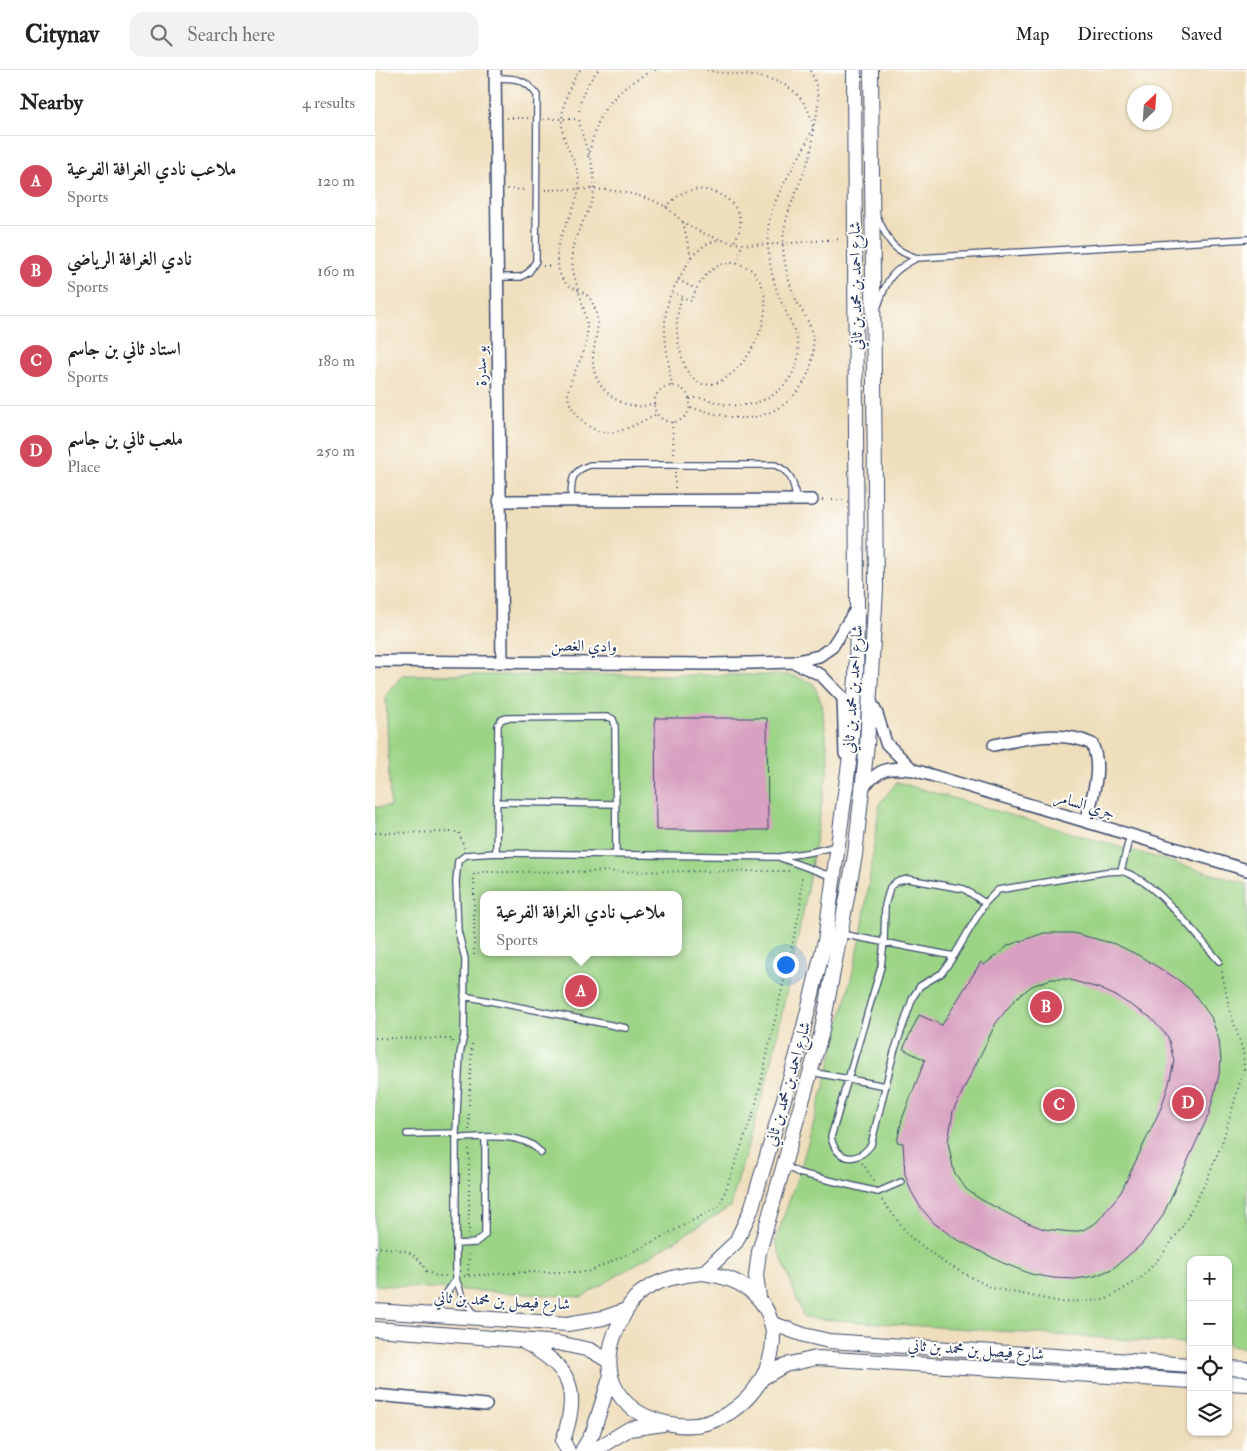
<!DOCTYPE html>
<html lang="en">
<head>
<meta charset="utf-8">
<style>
	body { margin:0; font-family:"IM FELL Double Pica",Amiri,serif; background:#f2f2f2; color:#222 }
	.controls { position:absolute; right:15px; bottom:15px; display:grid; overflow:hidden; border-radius:10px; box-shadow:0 1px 4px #0004 }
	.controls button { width:45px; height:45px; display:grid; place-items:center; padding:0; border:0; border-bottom:1px solid #e0e0e0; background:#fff; color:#222; font:25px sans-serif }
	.compass { position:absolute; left:752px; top:15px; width:45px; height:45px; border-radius:50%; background:#fff; box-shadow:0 1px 4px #0004; rotate:25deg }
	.you { position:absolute; left:410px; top:894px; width:18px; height:18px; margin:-12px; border:4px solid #fff; border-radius:50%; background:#1a73e8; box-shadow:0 0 0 8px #1a73e833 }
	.badge { display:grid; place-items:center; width:32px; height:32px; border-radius:50%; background:#d1495b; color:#fff; font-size:16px; font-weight:700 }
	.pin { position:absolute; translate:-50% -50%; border:2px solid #fff; box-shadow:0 1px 5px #0006 }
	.popup { position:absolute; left:105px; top:821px; width:202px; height:65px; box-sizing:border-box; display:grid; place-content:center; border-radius:10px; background:#fff; filter:drop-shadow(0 1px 4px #0005); font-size:16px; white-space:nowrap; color:#767676 }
	.popup b { font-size:19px; color:#222 }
	.popup::after { content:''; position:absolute; left:50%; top:100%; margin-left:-10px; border:10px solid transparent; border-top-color:#fff }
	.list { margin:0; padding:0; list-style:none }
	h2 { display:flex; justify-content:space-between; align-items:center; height:65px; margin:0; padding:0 20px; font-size:21px }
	h2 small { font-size:16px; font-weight:400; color:#767676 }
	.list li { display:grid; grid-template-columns:32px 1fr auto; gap:15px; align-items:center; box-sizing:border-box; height:90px; padding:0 20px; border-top:1px solid #e0e0e0 }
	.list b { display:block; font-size:19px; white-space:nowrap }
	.list p { margin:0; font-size:16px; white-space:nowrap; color:#767676 }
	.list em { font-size:16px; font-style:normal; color:#767676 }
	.icon { flex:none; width:28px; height:28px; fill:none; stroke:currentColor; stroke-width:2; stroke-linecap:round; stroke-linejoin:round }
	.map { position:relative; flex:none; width:872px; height:1381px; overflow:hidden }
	header { display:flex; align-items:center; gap:30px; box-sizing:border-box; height:70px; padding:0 25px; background:#fff; border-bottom:1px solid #e0e0e0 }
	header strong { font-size:24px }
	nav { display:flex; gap:28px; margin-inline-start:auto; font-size:18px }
	.search { width:350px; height:45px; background:#f2f2f2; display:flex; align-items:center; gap:12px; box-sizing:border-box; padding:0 18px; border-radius:15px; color:#767676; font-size:19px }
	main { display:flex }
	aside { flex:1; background:#fff }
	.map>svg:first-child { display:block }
	.green { fill:#9cd486; stroke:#5c8272; fill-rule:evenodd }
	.building { fill:#d8a1c1; fill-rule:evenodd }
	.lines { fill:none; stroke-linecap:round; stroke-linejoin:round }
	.service-casing { stroke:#3b496c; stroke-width:8 }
	.minor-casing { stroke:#3b496c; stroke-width:14 }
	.tertiary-casing { stroke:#3b496c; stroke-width:16 }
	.path { stroke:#3b496c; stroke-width:2; stroke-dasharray:1 4; stroke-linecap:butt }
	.service { stroke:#fff; stroke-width:5.5 }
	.minor { stroke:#fff; stroke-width:11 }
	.tertiary { stroke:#fff; stroke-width:14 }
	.labels { text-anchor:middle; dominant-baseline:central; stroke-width:4; stroke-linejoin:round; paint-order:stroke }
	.street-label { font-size:16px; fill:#1b2f5e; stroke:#fdfcf7 }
</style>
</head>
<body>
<header>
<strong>Citynav</strong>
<div class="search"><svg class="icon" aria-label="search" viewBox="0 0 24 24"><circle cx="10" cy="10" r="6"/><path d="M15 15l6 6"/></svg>Search here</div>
<nav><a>Map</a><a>Directions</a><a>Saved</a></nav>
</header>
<main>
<aside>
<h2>Nearby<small>4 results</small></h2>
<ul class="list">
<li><span class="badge">A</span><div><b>ملاعب نادي الغرافة الفرعية</b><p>Sports</p></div><em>120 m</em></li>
<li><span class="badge">B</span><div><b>نادي الغرافة الرياضي</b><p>Sports</p></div><em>160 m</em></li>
<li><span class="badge">C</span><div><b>استاد ثاني بن جاسم</b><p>Sports</p></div><em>180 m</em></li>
<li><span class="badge">D</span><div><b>ملعب ثاني بن جاسم</b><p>Place</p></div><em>250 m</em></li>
</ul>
</aside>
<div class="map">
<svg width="872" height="1381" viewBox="0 0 872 1381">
	<rect width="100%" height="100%" fill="#fdfcf7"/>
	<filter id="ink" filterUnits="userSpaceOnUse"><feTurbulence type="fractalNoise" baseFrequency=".02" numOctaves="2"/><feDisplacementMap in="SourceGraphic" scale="10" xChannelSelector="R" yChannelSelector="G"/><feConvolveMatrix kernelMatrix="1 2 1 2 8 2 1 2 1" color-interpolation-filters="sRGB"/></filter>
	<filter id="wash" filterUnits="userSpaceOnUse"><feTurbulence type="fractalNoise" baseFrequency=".0096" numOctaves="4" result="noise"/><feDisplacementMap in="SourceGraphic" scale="20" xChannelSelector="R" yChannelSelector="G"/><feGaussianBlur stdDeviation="1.12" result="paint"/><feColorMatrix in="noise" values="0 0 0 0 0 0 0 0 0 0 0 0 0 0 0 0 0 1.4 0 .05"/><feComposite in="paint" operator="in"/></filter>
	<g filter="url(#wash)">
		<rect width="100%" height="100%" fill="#efdebc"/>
		<path class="green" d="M27,605h388l23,8 9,21 7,57 -26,152 -33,157 -40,137 -148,90 -207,-12v-478h15l-4,-111zM109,825h195v57h-195z
			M522,712l350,102v464l-19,-2v-86h-37v84l-387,-26 -29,-77 25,-71 27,-94 34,-138 19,-135z"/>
		<g id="blocks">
			<path class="building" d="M280,648h112l1,112h-112z
				M669,863h29l42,11 23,11 39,24 15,12 19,26 8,23 2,20 -2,15 -10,39 -47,103 -21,28 -29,24 -17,7 -20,3 -22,-1 -22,-4 -28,-11 -49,-25 -20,-15 -13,-15 -10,-17 -6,-17 -2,-31 -6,-1 5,-23 23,-59 -22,-11 16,-34 23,10 39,-63 3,3 25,-20zM676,909h16l31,9 18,8 34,21 18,20 6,24 -5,23 -8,24 -40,84 -24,30 -14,8 -11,2 -28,-3 -24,-9 -40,-21 -14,-10 -12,-17 -6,-30 5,-31 43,-88 20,-25 16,-12z"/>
		</g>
	</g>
	<g filter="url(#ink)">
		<use href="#blocks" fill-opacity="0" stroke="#3b496c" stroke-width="1"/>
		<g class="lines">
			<g class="service-casing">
				<path id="service" d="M120,8c19,0 30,0 42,17l-1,166 -7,11 -8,5h-25
					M501,145c14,25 11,33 41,43 -26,13 -30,21 -39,48
					M542,188l330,-19
					M196,431c1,-20 -2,-29 19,-36h185c17,7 19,18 21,35
					M122,732l119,2
					M121,783l2,-128 3,-5 5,-2 103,-1 4,2 2,6 1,128
					M406,788l52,19
					M746,801l9,-36
					M466,864l113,22 31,-53 13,-13 107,-18c4,0 10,-1 15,-1 33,6 77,65 99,90
					M579,886l-12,17 -22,13 -7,11 -19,55 -23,93c-14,19 -35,16 -40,-8l50,-170 3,-25 1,-37 5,-18 6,-5 12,-3 56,10 21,14
					M89,926l162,32
					M436,1002l75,14
					M32,1064l49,-1
					M81,1068c24,0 67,-8 85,15
					M409,1095l15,8 79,19 23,-10
					M81,1174l19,-1 10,-8v-97
					M55,1242l12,-12 14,-21
					M100,1245l-13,-19 -6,-17v-146l4,-79 4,-19 1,-76 -7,-28 -2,-50 2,-20 8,-6 30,-2 283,4 33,-5 25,-6"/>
			</g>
			<g class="minor-casing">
				<path id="minor" d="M120,0l7,591
					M124,431l313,-1
					M0,591l338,3 80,-2 26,-6 13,-9 25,-39
					M418,592l28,13 22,23 2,56
					M496,632l6,12 9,29 26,26
					M619,675c31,-7 69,-15 98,-1 11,25 0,53 -6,78
					M488,717c19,-20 24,-20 51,-17l333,100
					M0,1325l111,10"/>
			</g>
			<g class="tertiary-casing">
				<path id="tertiary" d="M328,1203l33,-31 15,-32 46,-155 28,-114 26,-192 5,-72 1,-69 -3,-538
					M328,1203c128,17 59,174 -37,150 -52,-12 -70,-53 -46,-101 5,-10 11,-21 19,-28 19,-15 41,-19 64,-21z
					M384,1228l-3,-23 3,-23 62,-217 34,-180 12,-111 9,-155 -5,-519
					M0,1241l192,13 36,-6 23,-8
					M396,1253l33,12 25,6 362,24
					M0,1259l183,14 32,7 19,11
					M149,1272c48,26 56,47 39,99l5,10
					M853,1298l19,1
					M389,1307l21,-12 31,-7 375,23
					M853,1313l19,1
					M207,1381l11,-19 18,-57
					M218,1381l36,-22 34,-5"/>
			</g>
			<path class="path" d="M205,0c-13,18 -21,43 -17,64 4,17 15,29 16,47 1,28 -23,51 -22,76 2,41 27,25 36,47 9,20 2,33 0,52 -2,26 18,47 42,50 6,1 13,-1 19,-3
				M223,0c-43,51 1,75 -4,122 -3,23 -22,41 -22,64 0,29 17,52 15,81 -2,18 -13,33 -18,50 -3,11 1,19 8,28 26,32 50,13 80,-1
				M132,48h22
				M169,49h35
				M213,87c3,-12 6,-24 10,-35 9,-22 35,-45 58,-52
				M132,119l20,1
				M170,120c41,-1 82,-4 119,16 7,4 12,10 18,15 13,10 36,19 53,22 26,5 78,-3 107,-4
				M291,137c7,-6 13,-14 22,-16 22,-7 56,10 52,37 -1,5 -4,10 -6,14
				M316,187l14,-12 14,-6
				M362,193l5,-19
				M168,196h15
				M303,210l18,9
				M297,222l19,9c7,-18 20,-39 42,-38 11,1 20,6 25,15 32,48 -50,150 -74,86 -8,-23 -10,-44 -2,-68
				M279 334a18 18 0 1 1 36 0a18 18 0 1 1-36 0Z
				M297,316c-4,-31 -13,-62 -1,-92 6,-13 14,-25 20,-37l-8,-35
				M315,329c11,-3 19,1 29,4 25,7 52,-1 68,-21 25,-33 3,-57 -9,-88 -7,-19 -11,-43 -10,-63 4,-57 73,-102 42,-161
				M316,338c18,3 37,11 55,10 45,-3 78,-47 64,-91 -2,-8 -8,-16 -12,-23 -9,-18 -15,-42 -15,-62 1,-51 53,-97 18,-143 -23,-29 -61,-21 -94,-29
				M297,352l2,35
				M300,402v18
				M447,430h23
				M0,763l84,-1 5,16
				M99,885v-81l7,-2 311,-1
				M0,968l78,1v6
				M94,1035l3,-61
				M94,1044v16
				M487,1093l12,18
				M507,1130l28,37 36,27 46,24 69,14 44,-2 35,-21 22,-24 20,-28 24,-45 16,-39 22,-74 -1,-18 -14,-44 -8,-39
				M94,1165v-88
				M0,1177c22,2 41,1 51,24l11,5h12
				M93,1205l1,-23
				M89,1206l65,-4h59l53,-24 77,-41 3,-4 34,-95 45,-198 2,-33 -2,-2"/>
			<use href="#service" class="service"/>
			<use href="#minor" class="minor"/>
			<use href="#tertiary" class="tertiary"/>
		</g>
	</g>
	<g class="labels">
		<g class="street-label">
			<text transform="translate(481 216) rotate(-91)">شارع احمد بن محمد بن ثاني</text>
			<text transform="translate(106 296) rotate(-91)">بو سدرة</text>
			<text transform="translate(209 576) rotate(1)">وادي الغصن</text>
			<text transform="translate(478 619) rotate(-86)">شارع احمد بن محمد بن ثاني</text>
			<text transform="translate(710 735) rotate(17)">جري السامر</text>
			<text transform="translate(413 1014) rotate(-74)">شارع احمد بن محمد بن ثاني</text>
			<text transform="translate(127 1231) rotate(3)">شارع فيصل بن محمد بن ثاني</text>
			<text transform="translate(601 1280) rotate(4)">شارع فيصل بن محمد بن ثاني</text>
		</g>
	</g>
</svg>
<div class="controls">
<button>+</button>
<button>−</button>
<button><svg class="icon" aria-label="locate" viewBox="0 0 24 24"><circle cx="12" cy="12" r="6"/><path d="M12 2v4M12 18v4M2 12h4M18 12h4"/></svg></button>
<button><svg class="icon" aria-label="layers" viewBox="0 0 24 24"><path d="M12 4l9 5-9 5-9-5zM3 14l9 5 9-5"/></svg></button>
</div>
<svg class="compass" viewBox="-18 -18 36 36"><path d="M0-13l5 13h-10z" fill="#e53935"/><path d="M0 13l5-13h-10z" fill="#767676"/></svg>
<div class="you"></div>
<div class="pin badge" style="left:206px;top:921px">A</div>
<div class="popup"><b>ملاعب نادي الغرافة الفرعية</b>Sports</div>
<div class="pin badge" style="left:671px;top:937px">B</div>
<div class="pin badge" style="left:684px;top:1035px">C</div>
<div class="pin badge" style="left:813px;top:1033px">D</div>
</div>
</main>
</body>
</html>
